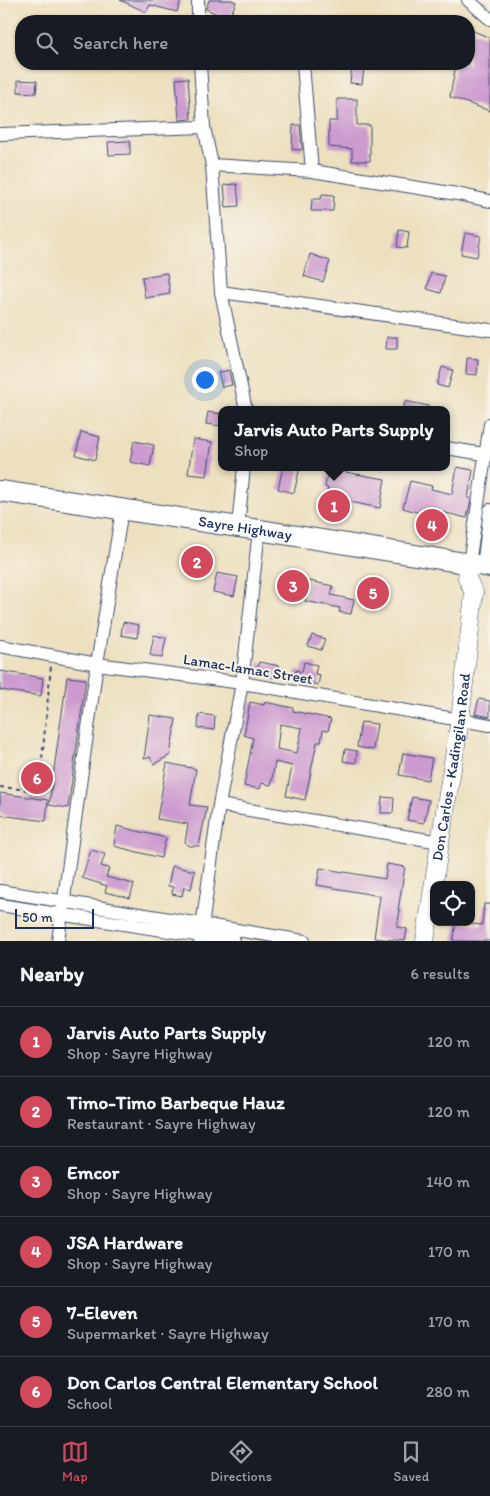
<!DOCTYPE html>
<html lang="en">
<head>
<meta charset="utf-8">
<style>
	body { margin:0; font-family:Itim,sans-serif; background:#20242c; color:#f1f3f6 }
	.controls { position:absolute; right:15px; bottom:15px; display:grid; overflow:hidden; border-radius:10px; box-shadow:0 1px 4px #0004 }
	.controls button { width:45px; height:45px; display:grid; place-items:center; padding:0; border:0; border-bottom:1px solid #363941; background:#171b24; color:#f1f3f6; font:25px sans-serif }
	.scale { position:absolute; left:15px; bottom:12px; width:79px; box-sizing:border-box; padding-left:5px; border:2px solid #1b2f5e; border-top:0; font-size:14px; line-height:18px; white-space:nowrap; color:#1b2f5e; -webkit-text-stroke:4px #f7f3e8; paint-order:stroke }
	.you { position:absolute; left:204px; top:379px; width:18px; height:18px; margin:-12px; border:4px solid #fff; border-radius:50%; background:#1a73e8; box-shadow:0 0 0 8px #1a73e833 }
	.badge { display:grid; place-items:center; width:32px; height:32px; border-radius:50%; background:#d1495b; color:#fff; font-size:16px; font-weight:700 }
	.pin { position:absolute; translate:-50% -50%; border:2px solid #fff; box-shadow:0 1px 5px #0006 }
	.popup { position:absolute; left:218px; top:406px; width:232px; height:65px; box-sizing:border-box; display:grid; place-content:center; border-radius:10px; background:#171b24; filter:drop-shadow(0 1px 4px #0005); font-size:16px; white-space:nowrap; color:#9ea1a6 }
	.popup b { font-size:19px; color:#f1f3f6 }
	.popup::after { content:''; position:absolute; left:50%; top:100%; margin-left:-10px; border:10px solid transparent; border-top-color:#171b24 }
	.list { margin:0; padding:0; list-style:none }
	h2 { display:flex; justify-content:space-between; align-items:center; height:65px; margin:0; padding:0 20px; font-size:21px }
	h2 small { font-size:16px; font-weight:400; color:#9ea1a6 }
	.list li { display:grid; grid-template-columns:32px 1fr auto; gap:15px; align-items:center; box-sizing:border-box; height:70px; padding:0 20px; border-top:1px solid #363941 }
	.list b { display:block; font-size:19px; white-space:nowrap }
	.list p { margin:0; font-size:16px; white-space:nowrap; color:#9ea1a6 }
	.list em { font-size:16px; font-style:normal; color:#9ea1a6 }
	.icon { flex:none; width:28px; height:28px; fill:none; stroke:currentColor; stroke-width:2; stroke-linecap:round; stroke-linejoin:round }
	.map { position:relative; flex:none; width:490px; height:941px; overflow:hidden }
	.search { position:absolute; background:#171b24; box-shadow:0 1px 4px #0004; left:15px; right:15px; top:15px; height:55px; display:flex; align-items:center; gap:12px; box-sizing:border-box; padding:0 18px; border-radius:20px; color:#9ea1a6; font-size:19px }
	.sheet { height:485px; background:#171b24 }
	nav { display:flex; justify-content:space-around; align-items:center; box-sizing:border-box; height:70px; border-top:1px solid #363941; background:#171b24; font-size:14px; color:#9ea1a6 }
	nav a { display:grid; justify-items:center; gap:2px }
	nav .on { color:#d1495b }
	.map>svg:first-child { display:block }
	.building { fill:#cc9acf; fill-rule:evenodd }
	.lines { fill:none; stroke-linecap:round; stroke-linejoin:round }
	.minor-casing { stroke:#3a4a6d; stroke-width:14 }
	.secondary-casing { stroke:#3a4a6d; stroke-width:19 }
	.trunk-casing { stroke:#3a4a6d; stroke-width:22 }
	.path { stroke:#3a4a6d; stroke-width:2; stroke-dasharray:4 4; stroke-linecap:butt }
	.minor { stroke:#fff; stroke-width:12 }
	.secondary { stroke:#fff; stroke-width:18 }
	.trunk { stroke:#fff; stroke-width:20 }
	.labels { text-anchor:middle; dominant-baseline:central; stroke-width:4; stroke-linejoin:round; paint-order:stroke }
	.street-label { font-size:15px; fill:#1b2f5e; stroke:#f7f3e8 }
</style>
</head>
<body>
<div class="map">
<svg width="490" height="941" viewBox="0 0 490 941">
	<rect width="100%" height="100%" fill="#f7f3e8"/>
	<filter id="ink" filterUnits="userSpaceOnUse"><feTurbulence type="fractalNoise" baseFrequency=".02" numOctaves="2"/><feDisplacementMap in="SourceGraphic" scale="10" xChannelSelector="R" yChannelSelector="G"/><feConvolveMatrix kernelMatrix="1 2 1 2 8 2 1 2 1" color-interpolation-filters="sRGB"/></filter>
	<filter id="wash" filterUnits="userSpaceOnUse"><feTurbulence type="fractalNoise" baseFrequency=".0096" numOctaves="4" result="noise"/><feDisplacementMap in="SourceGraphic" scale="20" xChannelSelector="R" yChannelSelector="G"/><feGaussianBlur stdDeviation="1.12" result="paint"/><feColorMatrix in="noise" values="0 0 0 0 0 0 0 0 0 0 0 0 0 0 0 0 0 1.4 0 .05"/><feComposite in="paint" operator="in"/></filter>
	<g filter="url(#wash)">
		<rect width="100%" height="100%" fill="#ede0bf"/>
		<g id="blocks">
			<path class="building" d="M120,0h61l-4,12 -27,-7 -4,7z
				M209,0h22l5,2 -7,17 -23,-10z
				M469,29l21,9v73l-40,-14 6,-33h13z
				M352,66l12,2 -2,16 -12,-1z
				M188,78l3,41 -12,1 -3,-41z
				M18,80l19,1 -1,12 -18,-1z
				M337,99h20v26h13v36h-18v-12l-23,-2v-26h8z
				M293,125h7l2,25 -10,-1z
				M130,141v13l-21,1 -1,-13z
				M237,184l2,22 -13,1 -2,-22z
				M322,194l12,1 -1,16h-22l1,-12h9z
				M399,230l10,2 -2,16 -10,-1z
				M465,233l16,3 -4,21 -16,-3z
				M310,254l20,7 -7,21 -19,-6z
				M167,273l3,21 -25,4 -3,-21z
				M431,273l14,3 -4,17 -14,-4z
				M387,337h10v12h-11z
				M467,358l11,1 -1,16 -11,-1z
				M442,367l11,3 -5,18 -11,-3z
				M229,370l3,15 -10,2 -4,-14z
				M405,401l23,5v4h-25z
				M208,412l14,2v12l-16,-2z
				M81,432l19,5 -5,23 -19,-5z
				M193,439l19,3 -5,34 -19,-2z
				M134,441l20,4 -4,21 -20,-4z
				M283,467h17l-6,26 -16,-4z
				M332,467h14l-1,5 40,7 -5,29 -54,-11 2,-9 -3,-1 2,-12 4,1z
				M457,467l16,3 -5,28 3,1 -4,19 -29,-7 -1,7 -34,-10 7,-27 22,5 -1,3 21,5z
				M217,573l21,4 -4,19 -21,-4z
				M309,581l24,5 -2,9 23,5 -3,14 -12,-2 1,-4 -35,-7z
				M123,622l16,3 -2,13 -16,-3z
				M154,635l12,3 -4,20 -12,-3z
				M312,635l13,4 -4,11 -13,-4z
				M259,662l21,4 -3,12 -21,-4z
				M304,662l13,3 -2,9 5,1 -2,10 -24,-6 2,-9 6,2z
				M0,671l43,7 -2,18 -41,-6z
				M67,677l19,2 -18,129 -19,-3z
				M479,699l11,2v16l-15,-3z
				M250,702l14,3 1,-3 28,6v3l38,8 -3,12 -5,-1 -2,12h-4l-12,58 -19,-4 6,-30 -17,-4 -4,23 -10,-2 -1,6 -16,-3 9,-48 -9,-3zM280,724l22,4 -5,25 -20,-4z
				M199,714l16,2 -1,14 -16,-2z
				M150,715l26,4 -6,36 -16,9 -4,-7 -6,2z
				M361,722l16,2 -4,26 -16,-3z
				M345,749l12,2 -1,12 -13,-2z
				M403,753l29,5 -4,22 -29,-5z
				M167,763l29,6 -6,36 17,2 -8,39h-9l-5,-3 3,-19 -31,-5z
				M0,793l48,7 -2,21 -46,-6z
				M382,797l12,1 -1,15h-12z
				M412,797l17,3 -5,23 -17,-3z
				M117,826l49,12 -5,20 -47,-12z
				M91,850l14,4 -4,12 8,2 -3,9 28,7 -4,14 -25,-6 2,-6 -25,-8z
				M387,864l18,3 -7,43h2l-3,17 10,2 -2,12 -31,-3 6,-42 -63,-11 3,-17 65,11z
				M172,866l23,5 -4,18 -7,-2 -2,9 -10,-2 1,-7 -5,-1z
				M484,904h6v37h-37l3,-19 26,3z"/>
		</g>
	</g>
	<g filter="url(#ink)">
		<use href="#blocks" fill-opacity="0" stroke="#3a4a6d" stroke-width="1"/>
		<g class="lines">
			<g class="minor-casing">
				<path id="minor" d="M198,0v21
					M468,0l22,19
					M200,64l4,63 8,38 9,127 25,118
					M303,64l9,107
					M0,134l204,-7
					M212,165l100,6 145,23 33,7
					M221,292l269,38
					M446,448l44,7
					M238,527l6,-60
					M469,564l21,-140
					M483,566l7,-56
					M0,646l97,18 145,19 248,42
					M219,805l221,37
					M0,891l304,50
					M0,905l234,36
					M58,941l39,-277 25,-154
					M200,941l19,-136 23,-122 17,-153"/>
			</g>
			<g class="secondary-casing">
				<g id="secondary">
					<path d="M469,564l-2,14 7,15"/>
					<path id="s1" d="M425,941l15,-99 20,-122 14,-127"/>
				</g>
			</g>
			<g class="trunk-casing">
				<g id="trunk">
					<path id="s2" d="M0,491l259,39 231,37"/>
				</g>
			</g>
			<path class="path" d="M0,787l39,4 12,-125"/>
			<use href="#minor" class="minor"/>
			<use href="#secondary" class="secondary"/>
			<use href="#trunk" class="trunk"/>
		</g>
	</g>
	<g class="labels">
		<g class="street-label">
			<text stroke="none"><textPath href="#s2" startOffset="248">Sayre Highway</textPath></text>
			<text transform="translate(248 669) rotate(9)">Lamac-lamac Street</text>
			<text stroke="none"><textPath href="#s1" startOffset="176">Don Carlos - Kadingilan Road</textPath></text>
		</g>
	</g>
</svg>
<div class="controls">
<button><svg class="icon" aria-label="locate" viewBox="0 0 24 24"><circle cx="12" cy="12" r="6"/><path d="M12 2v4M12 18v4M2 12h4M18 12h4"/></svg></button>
</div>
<div class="scale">50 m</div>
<div class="you"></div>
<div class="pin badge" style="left:334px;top:506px">1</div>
<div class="popup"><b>Jarvis Auto Parts Supply</b>Shop</div>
<div class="pin badge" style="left:197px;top:562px">2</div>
<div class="pin badge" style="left:293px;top:586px">3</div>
<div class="pin badge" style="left:432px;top:525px">4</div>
<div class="pin badge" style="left:373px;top:593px">5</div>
<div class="pin badge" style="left:37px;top:778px">6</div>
<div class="search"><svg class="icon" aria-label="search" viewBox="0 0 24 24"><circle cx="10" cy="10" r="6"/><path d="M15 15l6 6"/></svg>Search here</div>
</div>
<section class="sheet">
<h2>Nearby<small>6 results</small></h2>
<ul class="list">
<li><span class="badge">1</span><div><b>Jarvis Auto Parts Supply</b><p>Shop · Sayre Highway</p></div><em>120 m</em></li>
<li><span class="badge">2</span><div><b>Timo-Timo Barbeque Hauz</b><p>Restaurant · Sayre Highway</p></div><em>120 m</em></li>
<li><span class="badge">3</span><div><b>Emcor</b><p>Shop · Sayre Highway</p></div><em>140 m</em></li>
<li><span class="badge">4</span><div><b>JSA Hardware</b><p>Shop · Sayre Highway</p></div><em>170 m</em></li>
<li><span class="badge">5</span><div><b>7-Eleven</b><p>Supermarket · Sayre Highway</p></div><em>170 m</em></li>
<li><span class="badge">6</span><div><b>Don Carlos Central Elementary School</b><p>School</p></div><em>280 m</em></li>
</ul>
</section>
<nav>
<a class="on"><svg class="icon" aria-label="map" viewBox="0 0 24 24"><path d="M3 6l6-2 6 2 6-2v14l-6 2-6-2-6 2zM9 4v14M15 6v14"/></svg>Map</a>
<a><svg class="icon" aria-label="directions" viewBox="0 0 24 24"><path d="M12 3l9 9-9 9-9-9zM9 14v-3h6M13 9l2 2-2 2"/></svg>Directions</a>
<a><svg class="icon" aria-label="saved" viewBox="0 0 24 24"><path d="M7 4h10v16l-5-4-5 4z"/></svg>Saved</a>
</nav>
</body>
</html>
